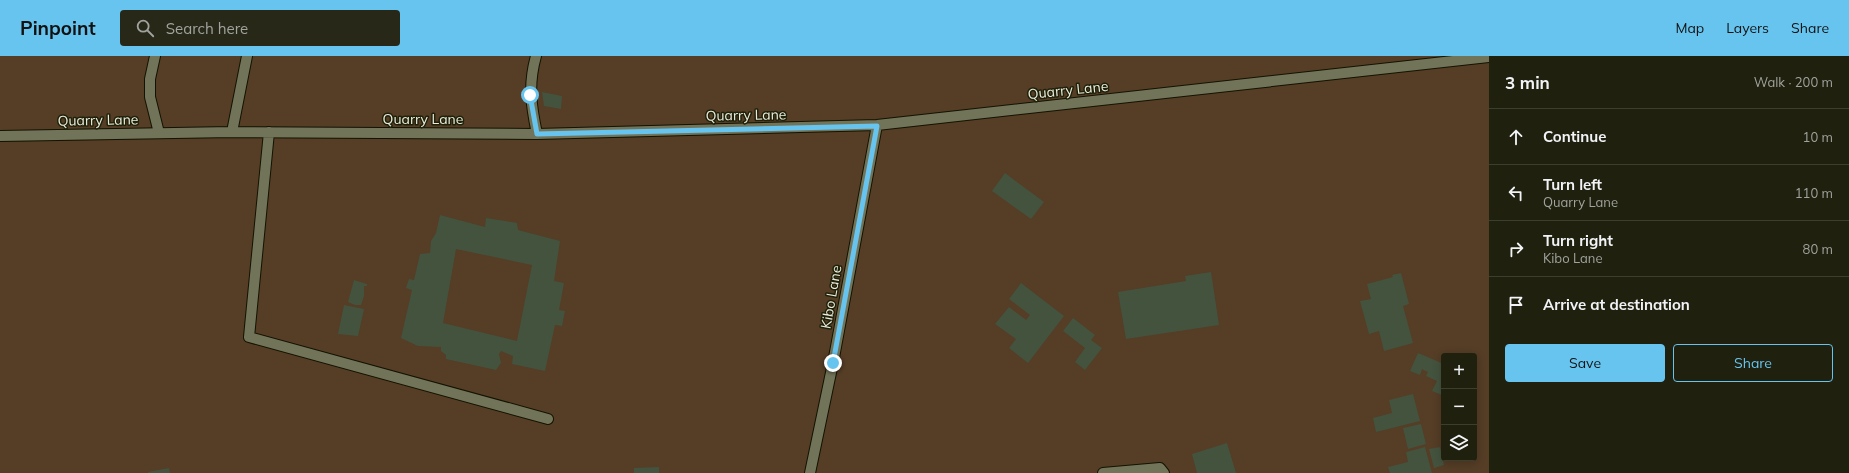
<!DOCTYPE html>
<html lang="en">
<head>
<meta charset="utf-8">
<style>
	body { margin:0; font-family:Mulish,sans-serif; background:#272817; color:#f1f3f6 }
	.controls { position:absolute; right:12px; bottom:12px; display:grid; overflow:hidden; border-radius:4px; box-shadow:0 2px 10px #0003 }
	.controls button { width:36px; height:36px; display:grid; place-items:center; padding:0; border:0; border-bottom:1px solid #3c3e2e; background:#1f200e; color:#f1f3f6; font:20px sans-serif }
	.stop { position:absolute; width:12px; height:12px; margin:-9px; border:3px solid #67c4ef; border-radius:50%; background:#fff }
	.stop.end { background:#67c4ef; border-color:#fff; box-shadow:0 1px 4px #0008 }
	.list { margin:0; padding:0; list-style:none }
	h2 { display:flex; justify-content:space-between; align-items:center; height:52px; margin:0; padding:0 16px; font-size:17px }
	h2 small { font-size:13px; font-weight:400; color:#a1a39e }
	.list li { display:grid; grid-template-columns:26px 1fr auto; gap:12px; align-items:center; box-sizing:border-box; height:56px; padding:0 16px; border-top:1px solid #3c3e2e }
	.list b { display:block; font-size:15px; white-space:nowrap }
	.list p { margin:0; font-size:13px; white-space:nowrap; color:#a1a39e }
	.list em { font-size:13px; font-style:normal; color:#a1a39e }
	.actions { display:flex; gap:8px; padding:12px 16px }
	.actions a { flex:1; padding:9px 0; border:1px solid #67c4ef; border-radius:4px; text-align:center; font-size:14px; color:#67c4ef }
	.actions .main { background:#67c4ef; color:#111 }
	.icon { flex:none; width:22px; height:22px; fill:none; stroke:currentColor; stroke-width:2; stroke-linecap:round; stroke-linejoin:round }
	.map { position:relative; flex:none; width:1489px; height:417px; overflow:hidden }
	header { display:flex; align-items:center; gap:24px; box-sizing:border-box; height:56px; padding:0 20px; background:#67c4ef; color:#111 }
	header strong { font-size:19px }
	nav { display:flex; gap:22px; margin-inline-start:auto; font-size:14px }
	.search { width:280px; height:36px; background:#272817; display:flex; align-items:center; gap:10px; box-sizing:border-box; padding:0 14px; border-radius:4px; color:#a1a39e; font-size:15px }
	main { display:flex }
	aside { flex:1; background:#1f200e }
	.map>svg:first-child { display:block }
	.green { fill:#553d26; fill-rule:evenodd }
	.building { fill:#44533e; fill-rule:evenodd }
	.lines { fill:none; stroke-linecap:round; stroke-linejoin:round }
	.service-casing { stroke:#121300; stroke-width:12 }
	.minor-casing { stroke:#121300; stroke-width:12 }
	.service { stroke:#717459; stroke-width:10 }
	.minor { stroke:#717459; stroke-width:10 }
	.route { stroke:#67c4ef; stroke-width:5 }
	.labels { text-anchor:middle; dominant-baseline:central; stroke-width:3; stroke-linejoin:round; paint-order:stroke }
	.street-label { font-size:14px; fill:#eaecdd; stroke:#1f2109 }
</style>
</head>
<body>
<header>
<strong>Pinpoint</strong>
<div class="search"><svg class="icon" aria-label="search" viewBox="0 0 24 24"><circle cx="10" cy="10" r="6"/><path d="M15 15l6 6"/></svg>Search here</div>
<nav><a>Map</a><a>Layers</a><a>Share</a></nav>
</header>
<main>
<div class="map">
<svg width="1489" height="417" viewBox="0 0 1489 417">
	<rect width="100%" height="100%" fill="#292b13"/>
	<path class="green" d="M0,0h1489v417h-1489zM1444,300h30v102h-30z"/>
	<path class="building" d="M542,36l20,4 -1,13 -17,-3z
		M1005,117l39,29 -13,17 -39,-28z
		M440,159l45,12 1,-9 31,5 1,7 42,11 -6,40 10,2 -5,27 6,1 -3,15 -7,-1 -10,46 -33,-7 1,-8 -12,-5 -2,3 2,9 -5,7 -50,-11v-4l-5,-4v-4l-23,-1 -17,-8 11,-48 -6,-2 3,-9 5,1 6,-26 10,-1 1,-12 5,-8zM456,193l76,16 -15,76 -74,-18z
		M1211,216l8,53 -93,14 -8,-47 68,-11 -1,-5z
		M1401,217l8,31 -6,2 10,37 -29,8 -5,-20 -10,3 -9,-33 11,-2 -4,-15 26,-7 -1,-2z
		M354,224l13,4v2h-3v10l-3,9h-6l-7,-3z
		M1021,227l43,33 -36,47 -19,-15 7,-9 -21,-15 14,-17 17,13 4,-5 -21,-16z
		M344,249l20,4 -6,27 -20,-2z
		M1073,262l22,17 -4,5 11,8 -17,22 -10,-8 10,-14 -22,-17z
		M1418,297l26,11v27l-2,4 -10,-4 5,-10 -11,-5 2,-4 -6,-3 -2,6 -10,-4z
		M1413,338l7,27 -44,11 -3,-14 19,-5 -3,-13z
		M1421,368l5,20 -18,5 -5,-21z
		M1227,387l9,30h-39l-5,-19z
		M1425,391l7,26h-42l-2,-6 20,-5 -2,-10z
		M1440,391l4,18 -10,3 -5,-19z
		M659,411v6h-25v-5z
		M169,412l1,5h-22v-1z"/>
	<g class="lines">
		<g class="service-casing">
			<path id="service" d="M155,0l-5,23v18l9,36"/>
		</g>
		<g class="minor-casing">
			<path id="minor" d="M536,0c-8,29 -5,49 1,78
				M232,76l15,-76
				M269,76l-20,205 299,82
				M0,80l232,-4 305,2 340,-9 612,-68
				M810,417l23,-110 44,-238
				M1103,417l57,-5 4,5"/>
		</g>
		<use href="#service" class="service"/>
		<use href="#minor" class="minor"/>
	</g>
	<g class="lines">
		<path class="route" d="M530,39l7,39 340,-8 -44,237"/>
	</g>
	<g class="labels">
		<g class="street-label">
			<text transform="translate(1068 34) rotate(-6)">Quarry Lane</text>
			<text transform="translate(746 59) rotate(-1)">Quarry Lane</text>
			<text x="423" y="63">Quarry Lane</text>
			<text transform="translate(98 64) rotate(-1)">Quarry Lane</text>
			<text transform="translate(831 241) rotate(-80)">Kibo Lane</text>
		</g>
	</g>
</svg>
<div class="controls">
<button>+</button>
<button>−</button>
<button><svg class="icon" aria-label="layers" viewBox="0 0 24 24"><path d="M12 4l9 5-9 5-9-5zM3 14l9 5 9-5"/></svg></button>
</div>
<div class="stop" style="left:530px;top:39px"></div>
<div class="stop end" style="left:833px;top:307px"></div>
</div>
<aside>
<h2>3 min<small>Walk · 200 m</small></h2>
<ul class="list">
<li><svg class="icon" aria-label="ahead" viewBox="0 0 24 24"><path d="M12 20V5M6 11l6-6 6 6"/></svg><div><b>Continue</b></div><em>10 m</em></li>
<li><svg class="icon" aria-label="left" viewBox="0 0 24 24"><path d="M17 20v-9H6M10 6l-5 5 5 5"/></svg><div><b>Turn left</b><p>Quarry Lane</p></div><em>110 m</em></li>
<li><svg class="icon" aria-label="right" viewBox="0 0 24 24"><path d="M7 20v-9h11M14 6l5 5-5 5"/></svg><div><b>Turn right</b><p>Kibo Lane</p></div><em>80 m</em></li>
<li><svg class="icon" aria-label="arrive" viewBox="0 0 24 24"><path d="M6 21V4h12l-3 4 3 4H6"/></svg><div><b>Arrive at destination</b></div></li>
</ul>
<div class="actions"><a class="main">Save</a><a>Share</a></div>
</aside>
</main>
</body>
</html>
